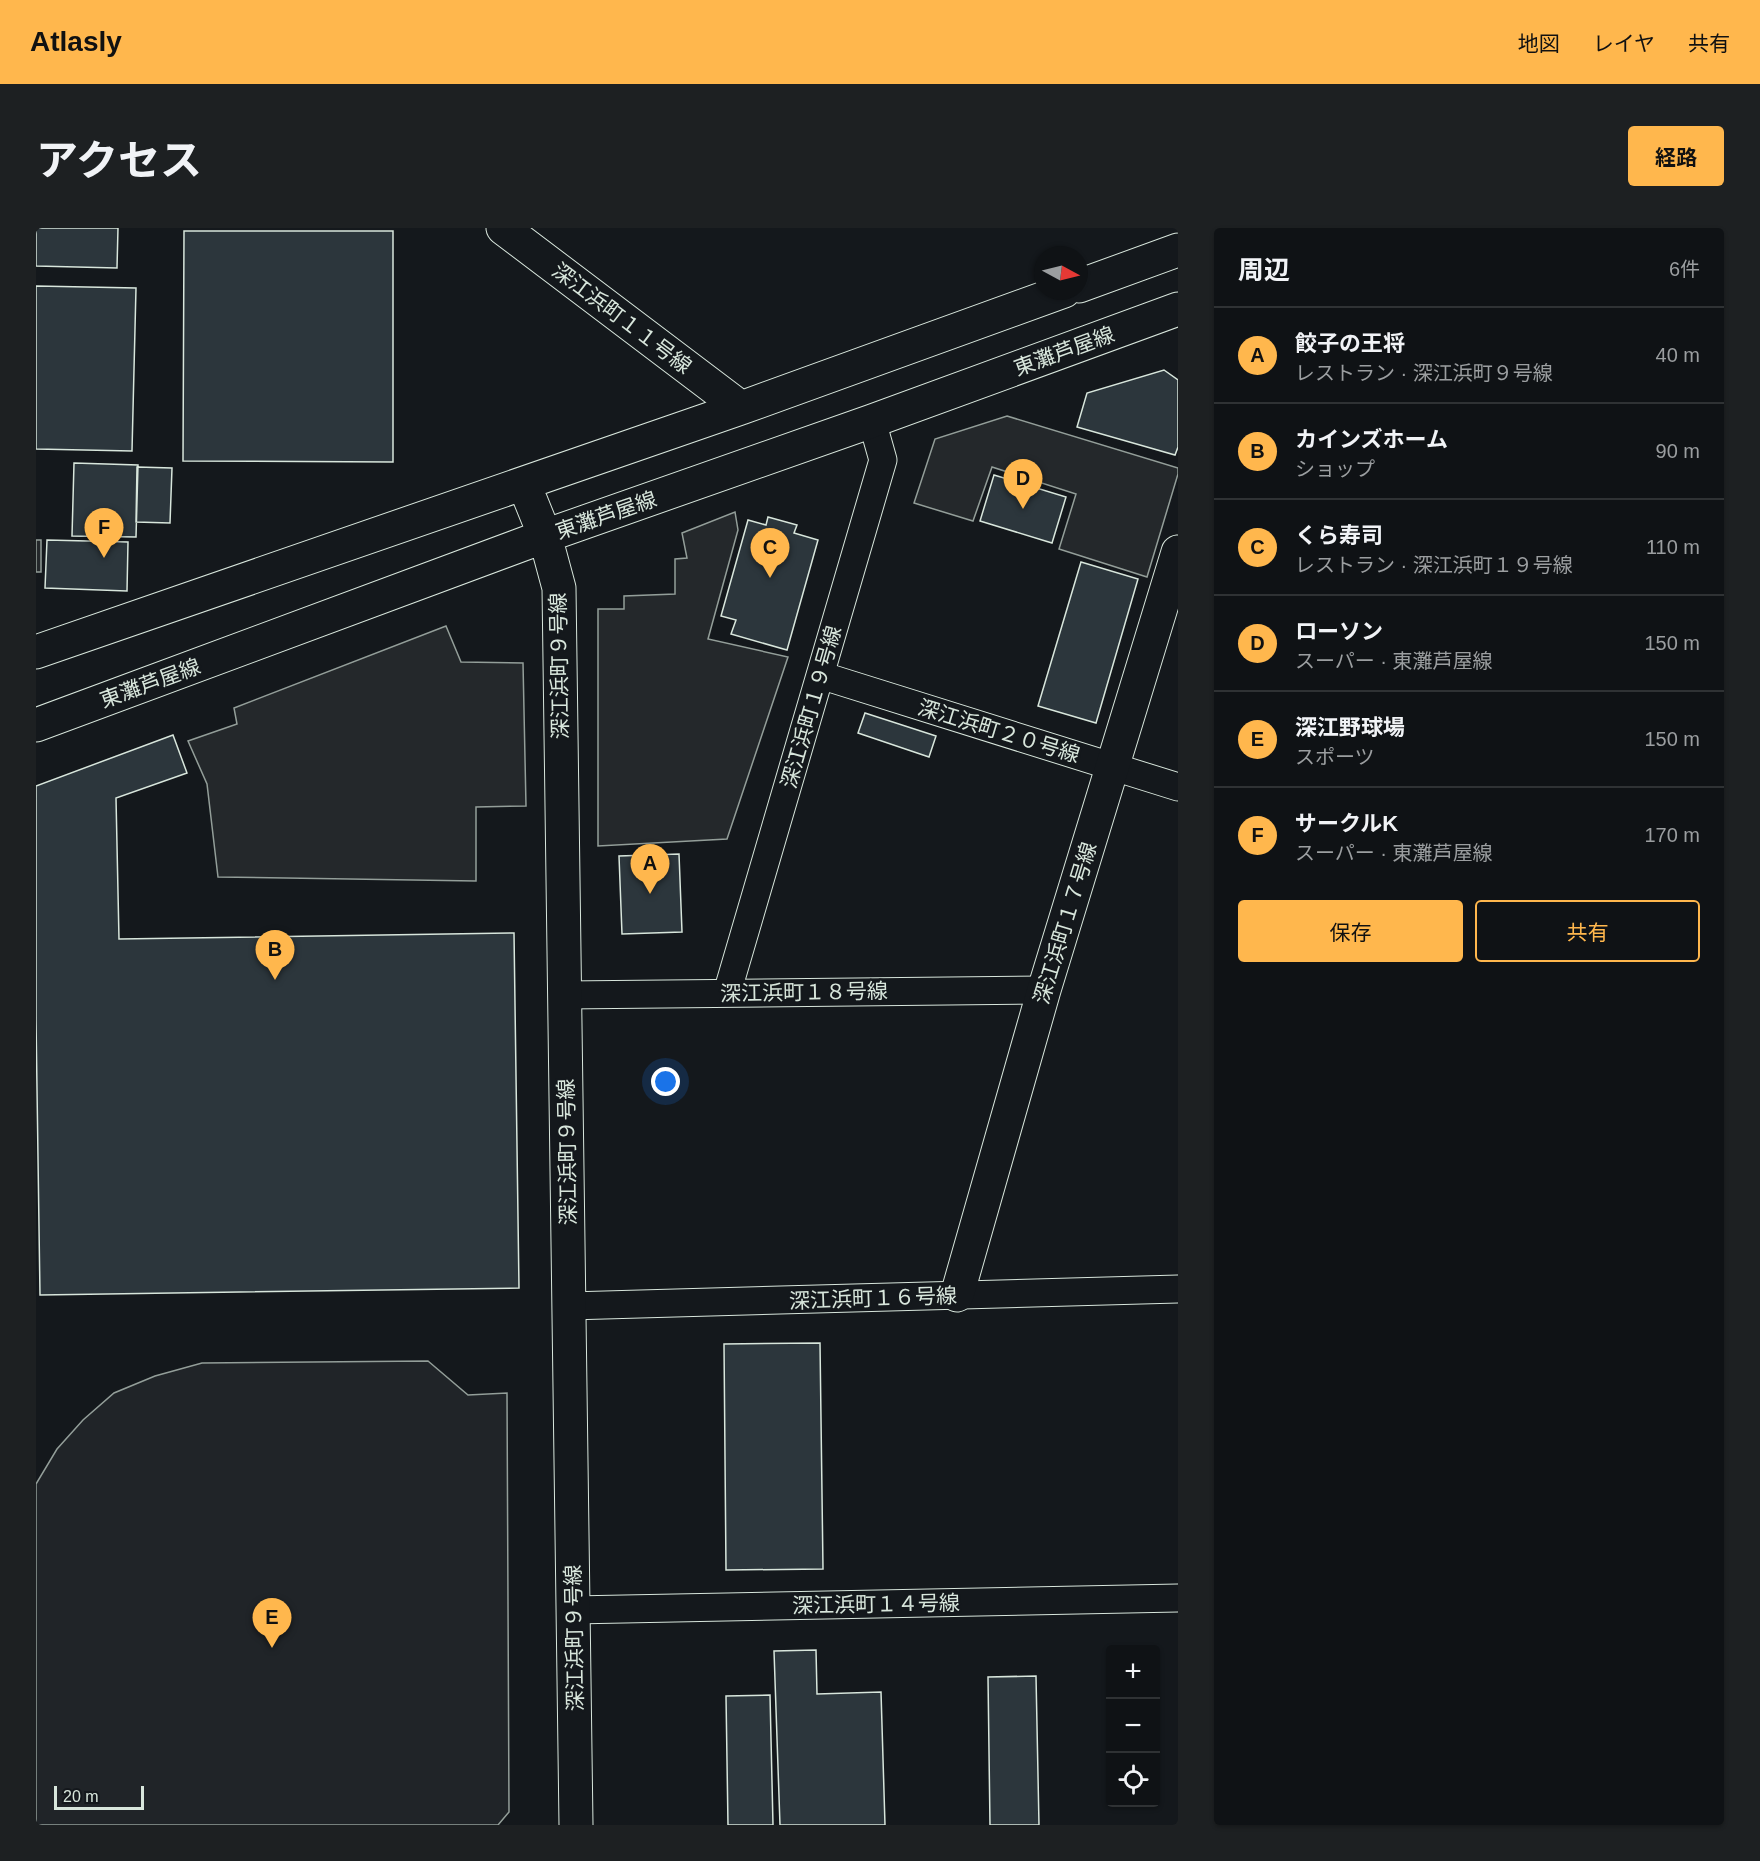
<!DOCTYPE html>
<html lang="ja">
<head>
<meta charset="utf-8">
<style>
	body { margin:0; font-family:Helvetica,"Noto Sans JP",sans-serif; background:#1d2022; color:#f1f3f6 }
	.controls { position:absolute; right:18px; bottom:18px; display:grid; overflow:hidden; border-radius:6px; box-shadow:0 2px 4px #0004 }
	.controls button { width:54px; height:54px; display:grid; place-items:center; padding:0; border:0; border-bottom:2px solid #2f3234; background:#0f1215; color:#f1f3f6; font:30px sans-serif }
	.compass { position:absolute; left:998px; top:18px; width:54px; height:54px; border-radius:50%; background:#0f1215; box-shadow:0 2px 4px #0004; rotate:97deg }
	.scale { position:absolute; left:18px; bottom:15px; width:90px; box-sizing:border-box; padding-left:6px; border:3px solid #d8e6dc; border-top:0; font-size:16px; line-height:21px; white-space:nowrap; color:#d8e6dc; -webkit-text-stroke:4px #14181c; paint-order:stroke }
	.you { position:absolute; left:630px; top:854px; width:21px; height:21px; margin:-15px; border:4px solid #fff; border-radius:50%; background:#1a73e8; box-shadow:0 0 0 9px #1a73e833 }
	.badge { display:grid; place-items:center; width:39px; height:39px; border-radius:50%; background:#ffb74d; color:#111; font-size:20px; font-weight:700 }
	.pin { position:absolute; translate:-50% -50px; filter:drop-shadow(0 2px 3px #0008) }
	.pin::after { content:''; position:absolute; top:32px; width:21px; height:18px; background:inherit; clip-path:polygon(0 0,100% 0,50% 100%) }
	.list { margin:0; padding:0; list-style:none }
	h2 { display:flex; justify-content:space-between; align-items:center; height:78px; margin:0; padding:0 24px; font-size:26px }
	h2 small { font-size:20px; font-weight:400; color:#9b9ea0 }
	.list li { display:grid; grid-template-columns:39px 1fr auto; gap:18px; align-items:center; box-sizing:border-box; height:96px; padding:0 24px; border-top:2px solid #2f3234 }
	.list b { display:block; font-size:22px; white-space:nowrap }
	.list p { margin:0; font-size:20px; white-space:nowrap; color:#9b9ea0 }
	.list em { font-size:20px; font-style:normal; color:#9b9ea0 }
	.actions { display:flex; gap:12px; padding:18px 24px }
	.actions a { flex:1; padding:14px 0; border:2px solid #ffb74d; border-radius:6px; text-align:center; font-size:21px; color:#ffb74d }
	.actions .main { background:#ffb74d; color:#111 }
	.icon { flex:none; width:33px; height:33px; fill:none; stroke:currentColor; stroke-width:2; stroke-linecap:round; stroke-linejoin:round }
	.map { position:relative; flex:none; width:1142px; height:1597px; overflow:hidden; border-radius:6px }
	header { display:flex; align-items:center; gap:36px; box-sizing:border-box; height:84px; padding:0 30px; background:#ffb74d; color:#111 }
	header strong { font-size:28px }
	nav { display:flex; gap:33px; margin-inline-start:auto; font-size:21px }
	.intro { display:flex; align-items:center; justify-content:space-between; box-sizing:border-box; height:144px; padding:0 36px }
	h1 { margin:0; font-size:42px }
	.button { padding:15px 27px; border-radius:6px; background:#ffb74d; color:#111; font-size:21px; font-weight:700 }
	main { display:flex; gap:36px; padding:0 36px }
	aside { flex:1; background:#0f1215; border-radius:6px; box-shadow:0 2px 4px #0004 }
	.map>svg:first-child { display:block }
	.green { fill:#202428; stroke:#939e99; stroke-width:1.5 }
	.parking { fill:#24282b; stroke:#939e99; stroke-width:1.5 }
	.building { fill:#2c363c; stroke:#d8e6dc; stroke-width:1.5 }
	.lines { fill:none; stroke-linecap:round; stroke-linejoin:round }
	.street-casing { stroke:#d8e6dc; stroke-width:29 }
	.secondary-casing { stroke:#d8e6dc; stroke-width:35 }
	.street { stroke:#14181c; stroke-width:27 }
	.secondary { stroke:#14181c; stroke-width:33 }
	.labels { text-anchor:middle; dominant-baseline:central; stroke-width:4.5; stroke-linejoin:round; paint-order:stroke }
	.street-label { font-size:21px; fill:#d8e6dc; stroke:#14181c }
</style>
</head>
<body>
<header>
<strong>Atlasly</strong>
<nav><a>地図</a><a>レイヤ</a><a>共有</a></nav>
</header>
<div class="intro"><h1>アクセス</h1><a class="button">経路</a></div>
<main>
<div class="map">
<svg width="1142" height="1597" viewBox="0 0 1142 1597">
	<rect width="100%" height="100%" fill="#14181c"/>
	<path class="green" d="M392,1133l40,34 39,-2 2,419 -11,13h-462v-341l21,-35 26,-29 31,-27 41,-17 47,-13z"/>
	<path class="parking" d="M971,188l171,52v6l-31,103 -88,-28 17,-55 -84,-27 -19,54 -59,-18 21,-64z
		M699,284l3,18 -30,109 80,18 -61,182 -129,7v-237h26v-13l51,-2v-35l12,-1 -5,-25z
		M0,312h5v32h-5z
		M410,398l15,36 62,1 3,143 -50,1v74l-258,-4 -11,-93 -19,-43 49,-17 -3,-16z"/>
	<path class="building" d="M0,0h82l-1,40 -81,-2z
		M148,3h209v231l-210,-1z
		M0,58l100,2 -4,163 -96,-2z
		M1128,142l14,10v67l-3,8 -98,-28 10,-34z
		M38,235l64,2 -2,72 -64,-1z
		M101,239l35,1 -2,55 -34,-1z
		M958,247l72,22 -14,46 -72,-22z
		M732,289l29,8 -3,8 24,7 -31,110 -56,-16 5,-14 -15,-4 27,-96 18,5z
		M11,312l81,2 -1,49 -82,-3z
		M1045,334l57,17 -42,144 -58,-17z
		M829,485l71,23 -7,21 -71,-24z
		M137,507l14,38 -71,25 3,141 395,-6 5,355 -479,7 -4,-275v-234z
		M643,626l3,78 -60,2 -3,-78z
		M784,1115l3,226 -97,1 -2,-226z
		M780,1422l1,44 64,-2 4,133h-105l-6,-174z
		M1000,1448l3,149h-49l-2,-148z
		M734,1467l3,130h-45l-2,-129z"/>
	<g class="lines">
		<g class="street-casing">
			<path id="street" d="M784,447l358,112
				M691,765l156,-533 -11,-39
				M529,767l479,-5
				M533,1078l609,-17
				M537,1382l605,-12"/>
		</g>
		<g class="secondary-casing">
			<path id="secondary" d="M467,0l238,180
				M1043,58l99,-36
				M488,256l21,52 14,52 17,1237
				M0,424l705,-244 323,-117
				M0,497l509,-189 327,-115 306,-112
				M921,1067l87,-305 134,-438"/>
		</g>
		<use href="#street" class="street"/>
		<use href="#secondary" class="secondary"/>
	</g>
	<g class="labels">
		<g class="street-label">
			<text transform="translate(586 90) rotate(37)">深江浜町１１号線</text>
			<text transform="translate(1028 123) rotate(-20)">東灘芦屋線</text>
			<text transform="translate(570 287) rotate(-19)">東灘芦屋線</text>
			<text transform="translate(523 438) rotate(-91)">深江浜町９号線</text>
			<text transform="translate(114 455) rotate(-20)">東灘芦屋線</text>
			<text transform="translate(775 479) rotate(-74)">深江浜町１９号線</text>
			<text transform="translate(963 503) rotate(17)">深江浜町２０号線</text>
			<text transform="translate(1029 695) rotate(-73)">深江浜町１７号線</text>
			<text transform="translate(768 764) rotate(-1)">深江浜町１８号線</text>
			<text transform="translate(531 924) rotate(-91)">深江浜町９号線</text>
			<text transform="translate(837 1070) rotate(-2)">深江浜町１６号線</text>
			<text transform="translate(840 1376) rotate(-1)">深江浜町１４号線</text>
			<text transform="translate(538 1410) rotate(-91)">深江浜町９号線</text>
		</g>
	</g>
</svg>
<div class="controls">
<button>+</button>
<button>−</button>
<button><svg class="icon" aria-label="locate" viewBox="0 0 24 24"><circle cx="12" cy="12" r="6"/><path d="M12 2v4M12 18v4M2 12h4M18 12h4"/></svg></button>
</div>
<svg class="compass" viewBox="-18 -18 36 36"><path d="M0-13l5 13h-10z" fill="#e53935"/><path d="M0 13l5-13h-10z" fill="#9b9ea0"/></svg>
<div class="scale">20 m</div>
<div class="you"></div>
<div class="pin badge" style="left:614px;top:666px">A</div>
<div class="pin badge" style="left:239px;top:752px">B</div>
<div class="pin badge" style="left:734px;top:350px">C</div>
<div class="pin badge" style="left:987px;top:281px">D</div>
<div class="pin badge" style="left:236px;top:1420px">E</div>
<div class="pin badge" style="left:68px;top:330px">F</div>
</div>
<aside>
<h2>周辺<small>6件</small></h2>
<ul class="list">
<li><span class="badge">A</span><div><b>餃子の王将</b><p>レストラン · 深江浜町９号線</p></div><em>40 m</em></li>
<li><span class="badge">B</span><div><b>カインズホーム</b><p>ショップ</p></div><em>90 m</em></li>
<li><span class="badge">C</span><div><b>くら寿司</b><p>レストラン · 深江浜町１９号線</p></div><em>110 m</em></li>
<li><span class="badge">D</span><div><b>ローソン</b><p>スーパー · 東灘芦屋線</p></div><em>150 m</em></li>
<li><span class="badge">E</span><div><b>深江野球場</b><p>スポーツ</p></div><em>150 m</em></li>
<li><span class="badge">F</span><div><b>サークルK</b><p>スーパー · 東灘芦屋線</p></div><em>170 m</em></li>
</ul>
<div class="actions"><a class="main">保存</a><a>共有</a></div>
</aside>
</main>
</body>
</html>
